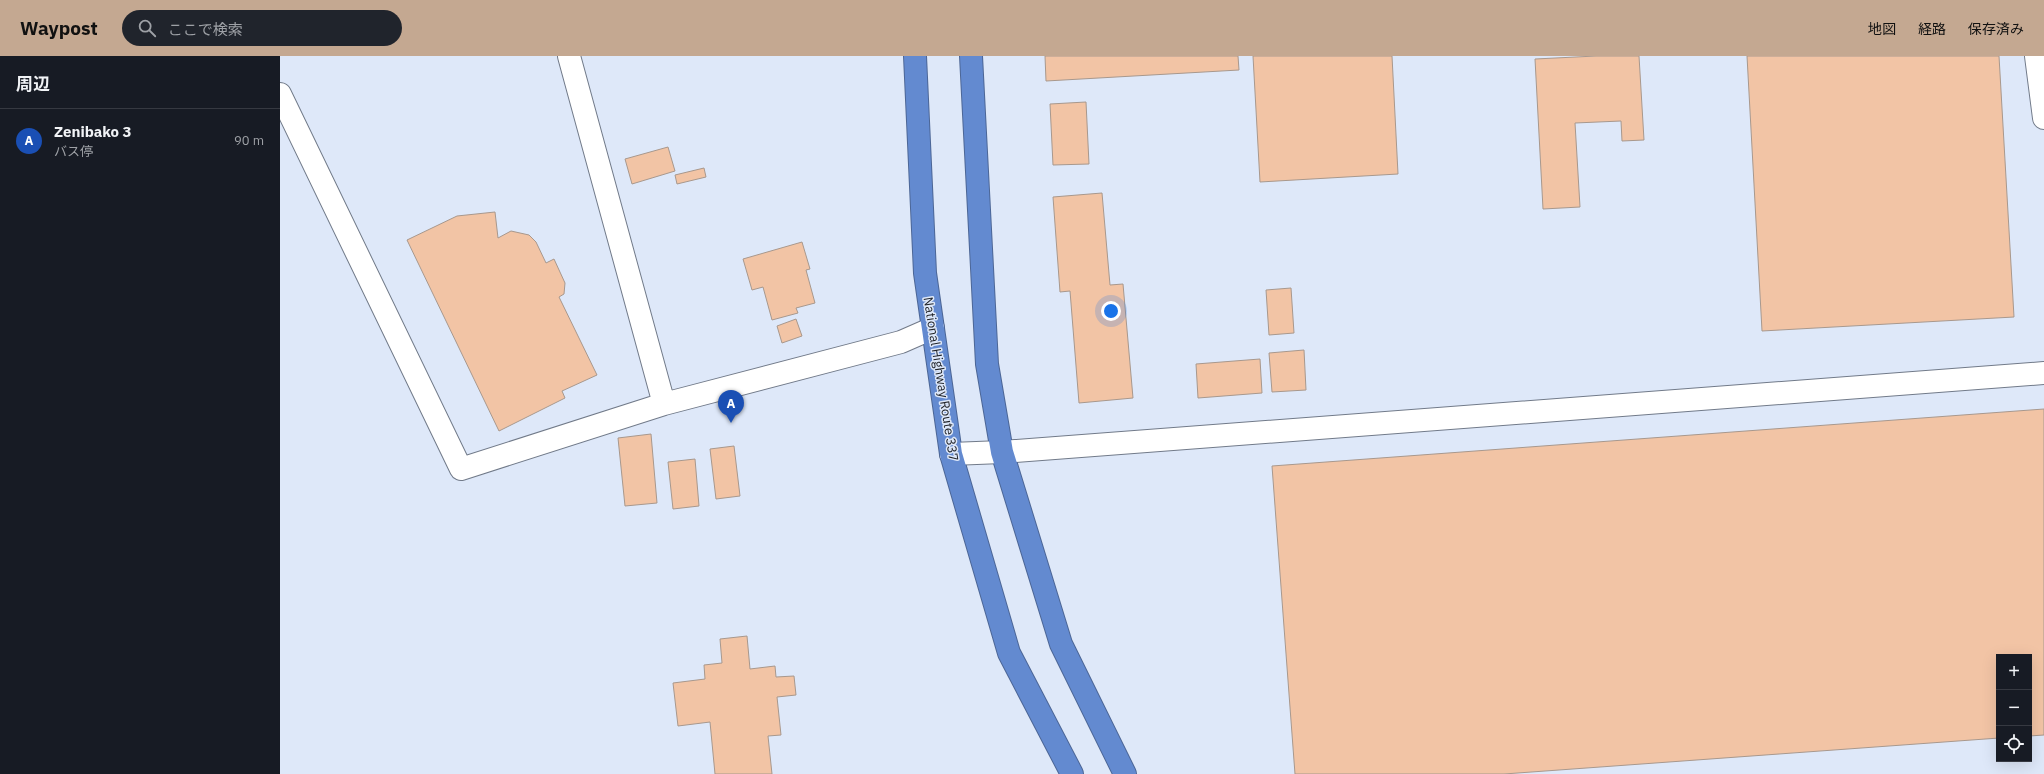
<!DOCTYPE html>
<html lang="ja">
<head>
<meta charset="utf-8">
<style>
	body { margin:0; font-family:"IBM Plex Sans","Noto Sans JP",sans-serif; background:#20242c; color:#f1f3f6 }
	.controls { position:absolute; right:12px; bottom:12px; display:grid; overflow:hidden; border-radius:0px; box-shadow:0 4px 16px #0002 }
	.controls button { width:36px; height:36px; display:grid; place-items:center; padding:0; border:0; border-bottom:1px solid #363941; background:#171b24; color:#f1f3f6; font:20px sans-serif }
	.you { position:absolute; left:831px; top:255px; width:14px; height:14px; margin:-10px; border:3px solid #fff; border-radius:50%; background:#1a73e8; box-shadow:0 0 0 6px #1a73e833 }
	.badge { display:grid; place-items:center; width:26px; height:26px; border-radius:50%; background:#c4a891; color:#fff; font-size:13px; font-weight:700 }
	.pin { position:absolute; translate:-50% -33px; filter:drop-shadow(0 1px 2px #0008) }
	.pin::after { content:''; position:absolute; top:21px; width:14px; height:12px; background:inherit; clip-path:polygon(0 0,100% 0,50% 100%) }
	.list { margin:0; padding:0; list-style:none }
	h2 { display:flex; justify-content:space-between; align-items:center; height:52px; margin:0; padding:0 16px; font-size:17px }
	h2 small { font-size:13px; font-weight:400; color:#9ea1a6 }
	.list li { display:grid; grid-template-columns:26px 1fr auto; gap:12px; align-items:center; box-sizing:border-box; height:64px; padding:0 16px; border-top:1px solid #363941 }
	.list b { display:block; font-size:15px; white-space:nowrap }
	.list p { margin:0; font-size:13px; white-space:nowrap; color:#9ea1a6 }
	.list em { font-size:13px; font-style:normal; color:#9ea1a6 }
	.icon { flex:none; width:22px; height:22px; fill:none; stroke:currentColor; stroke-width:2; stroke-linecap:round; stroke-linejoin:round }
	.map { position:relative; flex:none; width:1764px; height:718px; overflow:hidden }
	header { display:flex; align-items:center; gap:24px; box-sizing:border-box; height:56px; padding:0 20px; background:#c4a891; color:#111 }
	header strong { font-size:19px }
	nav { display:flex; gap:22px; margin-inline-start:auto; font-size:14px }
	.search { width:280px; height:36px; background:#20242c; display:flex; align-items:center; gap:10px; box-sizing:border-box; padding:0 14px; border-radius:22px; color:#9ea1a6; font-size:15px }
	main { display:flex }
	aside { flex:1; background:#171b24 }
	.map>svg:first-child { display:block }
	.building { fill:#f2c4a5; stroke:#a8988d }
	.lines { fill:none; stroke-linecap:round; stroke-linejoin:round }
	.minor-casing { stroke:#717a89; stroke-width:24 }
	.highway-casing { stroke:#4c6696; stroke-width:24 }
	.minor { stroke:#fff; stroke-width:22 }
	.highway { stroke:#638ad0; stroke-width:22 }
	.labels { text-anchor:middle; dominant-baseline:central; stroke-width:3; stroke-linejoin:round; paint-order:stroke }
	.street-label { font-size:13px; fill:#202329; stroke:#dee8f9 }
</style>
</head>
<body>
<header>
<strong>Waypost</strong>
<div class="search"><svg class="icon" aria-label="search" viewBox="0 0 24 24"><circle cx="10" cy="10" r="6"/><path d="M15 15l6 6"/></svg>ここで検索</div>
<nav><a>地図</a><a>経路</a><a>保存済み</a></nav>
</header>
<main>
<aside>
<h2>周辺<small></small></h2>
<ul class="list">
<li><span class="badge" style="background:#1a4fb4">A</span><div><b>Zenibako 3</b><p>バス停</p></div><em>90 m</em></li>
</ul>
</aside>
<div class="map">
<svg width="1764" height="718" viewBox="0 0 1764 718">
	<rect width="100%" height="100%" fill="#dee8f9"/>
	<path class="building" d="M765,0h193l1,14 -193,11z
		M973,0h139l6,118 -138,8z
		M1316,0h43l5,84 -22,1 -1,-20 -46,2 5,84 -37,2 -8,-150z
		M1467,0h252l15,261 -252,14z
		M806,46l3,62 -36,1 -3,-61z
		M388,91l7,24 -43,13 -7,-25z
		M424,112l2,9 -29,7 -2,-9z
		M822,137l8,92 13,-1 10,114 -54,5 -9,-112 -10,1 -7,-95z
		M215,156l3,26 13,-7 18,4 7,7 10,21 8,-4 11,24 -1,11 -5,3 38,78 -35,16 3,7 -66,33 -92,-191 50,-24z
		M522,186l8,27 -4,1 9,33 -19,5 2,5 -26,7 -9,-33 -11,3 -9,-31z
		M1011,232l3,45 -25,2 -3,-45z
		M516,263l6,17 -20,7 -5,-17z
		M1024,294l2,40 -34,2 -3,-39z
		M980,303l2,34 -64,5 -2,-34z
		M1764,353v326l-15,1v-79h-30v81l-495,36h-209l-23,-308z
		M371,378l6,69 -32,3 -7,-68z
		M454,390l6,50 -24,3 -6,-50z
		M415,403l4,47 -26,3 -5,-47z
		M467,580l3,33 25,-3 1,11 18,-1 2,19 -19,2 4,38 -13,1 4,38h-57l-5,-52 -32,4 -5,-43 32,-4 -1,-14 18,-2 -2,-24z"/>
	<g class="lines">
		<g class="minor-casing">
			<path id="minor" d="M289,0l95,348
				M1756,0l8,62
				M0,38l181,375 203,-65 237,-62 32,-14
				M671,398l51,-2 1042,-79"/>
		</g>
		<g class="highway-casing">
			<path id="highway" d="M635,0l10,217 26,181 58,199 63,121
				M691,0l16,308 15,88 59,192 64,130"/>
		</g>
		<use href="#minor" class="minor"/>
		<use href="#highway" class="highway"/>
	</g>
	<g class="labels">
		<g class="street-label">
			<text transform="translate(661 323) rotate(81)">National Highway Route 337</text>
		</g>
	</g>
</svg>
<div class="controls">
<button>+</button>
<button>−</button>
<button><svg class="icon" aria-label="locate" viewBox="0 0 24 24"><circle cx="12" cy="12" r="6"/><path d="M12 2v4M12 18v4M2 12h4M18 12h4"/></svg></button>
</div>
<div class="you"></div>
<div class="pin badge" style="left:451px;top:367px;background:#1a4fb4">A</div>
</div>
</main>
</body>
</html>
